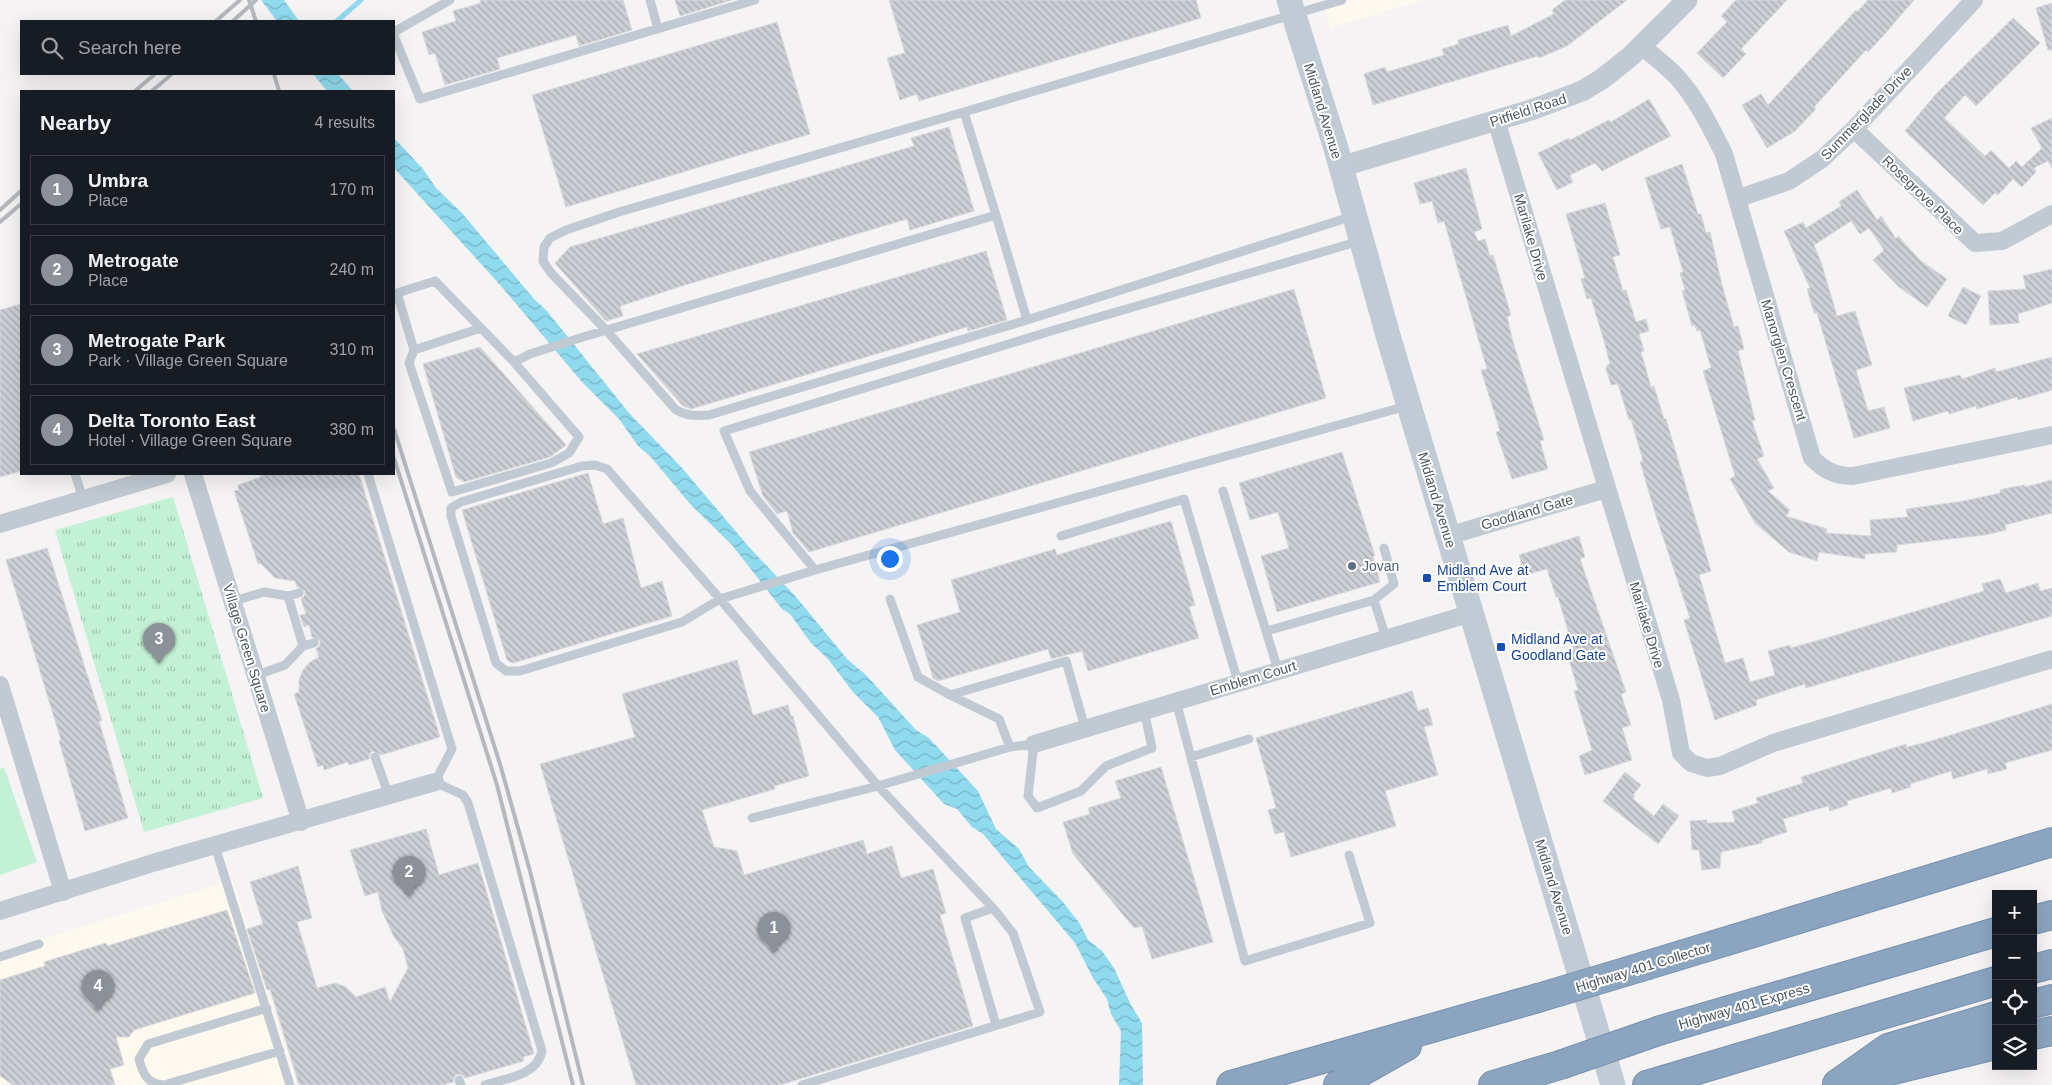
<!DOCTYPE html>
<html lang="en">
<head>
<meta charset="utf-8">
<style>
	body { margin:0; font-family:Arial,sans-serif; background:#20242c; color:#f1f3f6 }
	.controls { position:absolute; right:15px; bottom:15px; display:grid; overflow:hidden; border-radius:0px; box-shadow:0 5px 20px #0002 }
	.controls button { width:45px; height:45px; display:grid; place-items:center; padding:0; border:0; border-bottom:1px solid #363941; background:#171b24; color:#f1f3f6; font:25px sans-serif }
	.you { position:absolute; left:889px; top:558px; width:18px; height:18px; margin:-12px; border:4px solid #fff; border-radius:50%; background:#1a73e8; box-shadow:0 0 0 8px #1a73e833 }
	.badge { display:grid; place-items:center; width:32px; height:32px; border-radius:50%; background:#8c9099; color:#fff; font-size:16px; font-weight:700 }
	.pin { position:absolute; translate:-50% -41px; filter:drop-shadow(0 1px 2px #0008) }
	.pin::after { content:''; position:absolute; top:26px; width:18px; height:15px; background:inherit; clip-path:polygon(0 0,100% 0,50% 100%) }
	.list { margin:0; padding:0; list-style:none }
	h2 { display:flex; justify-content:space-between; align-items:center; height:65px; margin:0; padding:0 20px; font-size:21px }
	h2 small { font-size:16px; font-weight:400; color:#9ea1a6 }
	.list li { display:grid; grid-template-columns:32px 1fr auto; gap:15px; align-items:center; box-sizing:border-box; height:70px; margin:0 10px 10px; padding:0 10px; border:1px solid #363941; border-radius:0px }
	.list b { display:block; font-size:19px; white-space:nowrap }
	.list p { margin:0; font-size:16px; white-space:nowrap; color:#9ea1a6 }
	.list em { font-size:16px; font-style:normal; color:#9ea1a6 }
	.icon { flex:none; width:28px; height:28px; fill:none; stroke:currentColor; stroke-width:2; stroke-linecap:round; stroke-linejoin:round }
	.map { position:relative; flex:none; width:2052px; height:1085px; overflow:hidden }
	.search { position:absolute; background:#171b24; box-shadow:0 5px 20px #0002; left:20px; top:20px; width:375px; height:55px; display:flex; align-items:center; gap:12px; box-sizing:border-box; padding:0 18px; border-radius:0px; color:#9ea1a6; font-size:19px }
	.panel { position:absolute; background:#171b24; box-shadow:0 5px 20px #0002; left:20px; top:90px; width:375px; height:385px; border-radius:0px }
	.map>svg:first-child { display:block }
	.commercial { fill:#fdf9ef }
	.grass { fill:#c3f1d5 }
	.park { fill:url(#park-tufts) }
	.water { fill:url(#water-waves) }
	.lines { fill:none; stroke-linecap:round; stroke-linejoin:round }
	.stream { stroke:#90daee; stroke-width:5 }
	.building { fill:url(#building-back-hatch); stroke:#d7d9de }
	.motorway-casing { stroke:#7690ad; stroke-width:30 }
	.service { stroke:#c1cad2; stroke-width:9 }
	.minor { stroke:#c1cad2; stroke-width:18 }
	.tertiary { stroke:#c1cad2; stroke-width:21 }
	.secondary { stroke:#c1cbd6; stroke-width:25 }
	.motorway { stroke:#8ba5c1; stroke-width:28 }
	.rail { stroke:#b5b8bd; stroke-width:4 }
	.motorway-bridge-casing { stroke:#7690ad; stroke-width:30; stroke-linecap:butt }
	.motorway-bridge { stroke:#8ba5c1; stroke-width:28 }
	.service-dot { fill:#5c6f8a; stroke:#fff; stroke-width:2 }
	.transit-dot { fill:#1a4fb4; stroke:#fff; stroke-width:2 }
	.labels { text-anchor:middle; dominant-baseline:central; stroke-width:4; stroke-linejoin:round; paint-order:stroke }
	.street-label { font-size:14px; fill:#4a5661; stroke:#fff }
	.service-label { font-size:14px; fill:#4e5e75; stroke:#fff; text-anchor:start }
	.transit-label { font-size:14px; fill:#164399; stroke:#fff; text-anchor:start }
</style>
</head>
<body>
<div class="map">
<svg width="2052" height="1085" viewBox="0 0 2052 1085">
	<defs>
		<pattern id="park-tufts" width="24" height="20" patternUnits="userSpaceOnUse" patternTransform="scale(1.25)"><rect width="24" height="20" fill="#c3f1d5"/><path d="M3 7l-1-3M5 7V3M7 7l1-3M15 17l-1-3M17 17v-4M19 17l1-3" fill="none" stroke="#a0c6b0"/></pattern>
		<pattern id="water-waves" width="16" height="10" patternUnits="userSpaceOnUse" patternTransform="scale(1.25)"><rect width="16" height="10" fill="#90daee"/><path d="M0 5q4-4 8 0t8 0" fill="none" stroke="#78b4c4"/></pattern>
		<pattern id="building-back-hatch" width="6" height="6" patternUnits="userSpaceOnUse" patternTransform="scale(1.25)"><rect width="6" height="6" fill="#cdcfd5"/><path d="M-1 5l2 2M0 0l6 6M5-1l2 2" fill="none" stroke="#a8abb0"/></pattern>
	</defs>
	<rect width="100%" height="100%" fill="#f5f3f3"/>
	<path class="commercial" d="M1322,0h102l-94,28z
		M233,880l64,205h-297v-133z"/>
	<path class="grass" d="M4,767l33,95 -37,13v-106z"/>
	<path class="park" d="M173,497l90,301 -119,34 -89,-302z"/>
	<path class="water" d="M261,0h23l15,21h-22z
		M313,74h25l15,17h-26z
		M394,138l29,31 13,19 26,25 72,86 13,12 82,102 53,55 67,79 47,50 52,63 18,15 50,55 13,8 49,53 18,38 23,20 10,18 34,35 17,22 8,16 14,11 12,17 17,37 11,18 1,62h-24l2,-54 -10,-17 -4,-15 -14,-21 -18,-35 -92,-109 -11,-7 -15,-18 -13,-5 -49,-54 -17,-33 -25,-25 -25,-33 -17,-16 -21,-29 -8,-5 -50,-64 -41,-40 -41,-49 -12,-10 -19,-27 -37,-37 -81,-96 -107,-118z"/>
	<g class="lines">
		<path class="stream" d="M337,21l24,-21"/>
	</g>
	<path class="building" d="M480,0h143l9,30 -53,16 -3,-11 -79,23 3,11 -55,16 -10,-32 -6,2 -7,-23 34,-11 -3,-10 28,-8z
		M675,0h57l-52,16z
		M889,0h307l5,18 -282,83 -2,-7 -17,6 -13,-42 18,-5z
		M1565,0h62l-60,46 -28,12 -1,-2 -165,49 -9,-31 21,-7 2,5 57,-17 -2,-6 17,-5 -1,-4 50,-15 3,11 43,-22 -2,-4z
		M1736,0h51l-46,49 5,5 -23,24 -26,-25 30,-31 -6,-6z
		M1868,0h46l-31,36 -15,16 -2,-2 -52,57 2,2 -21,22 -28,17 -25,-43 19,-11 7,11 88,-95 1,2z
		M2052,3v47h-4l-12,-42z
		M2013,18l27,25 -64,63 -11,-11 -21,23 41,38 6,-6 18,18 7,-7 6,6 20,-19 -11,-20 21,-10v50l-4,-7 -14,7 2,4 -14,15 -9,-8 -15,16 -3,-2 -12,12 -78,-74 31,-37z
		M777,22l33,112 -244,73 -34,-112z
		M1649,99l22,37 -69,35 -7,-8 -25,12 3,7 -16,8 -19,-37 31,-15 1,2 39,-20 2,2z
		M949,127l25,84 -64,19 -3,-11 -222,66 -65,21 3,10 -17,5 -51,-58 15,-16 344,-101 -3,-8z
		M1682,164l16,50h3l5,19 4,-1 12,53 12,42 4,-1 6,23 -6,2 17,69 -3,1 12,35 -7,3 17,29 -6,3 22,19 -4,6 41,13 -1,4 45,3 -1,-16 38,-3 -2,-8 58,-8 36,-8v-3l12,-3 13,-2v2l27,-7v33l-47,12 1,5 -21,5 -88,10v7l-32,2v5l-46,-7 -2,9 -28,-9 -34,-29 -25,-44 5,-3 -32,-105 8,-3 -11,-38 -3,1 -2,-6 -3,1 -10,-35 3,-1 -5,-17 3,-1 -13,-45 -9,2 -16,-51z
		M1466,168l16,61 -8,3 4,9 7,-2 5,17 3,-1 18,60 -4,2 6,25 31,98 -4,1 8,28 -36,10 -16,-47 4,-1 -19,-61 6,-1 -43,-148 -6,2 -6,-22 -12,3 -6,-21z
		M1857,190l20,30 4,-4 15,23 2,-3 23,25 26,18 -20,28 -28,-20 -26,-27 11,-10 -15,-22 -9,6 -9,-13 -37,24 8,20 15,51 18,-5 17,54 -16,5 12,41 16,-4 6,21 -36,10 -37,-125h-3l-7,-24 3,-1 -26,-57 19,-9 3,6 35,-22 -2,-4z
		M1605,203l15,52 -7,2 10,34 3,-1 10,32 10,-3 3,12 -10,3 5,17 -3,1 10,35 3,-1 10,33h2l45,152 -12,4 26,88 18,-5 7,24 25,-7 -7,-24 22,-6 1,3 32,-9 161,-48 -2,-7 18,-5 6,14 32,-10 2,8 12,-3v28l-246,72 -1,-4 -49,16 1,5 -42,15 -31,-100 6,-2 -34,-102 -16,-54 3,-1 -12,-42 -2,1 -11,-36 -7,1 -5,-16 1,-4 3,-1 -6,-23 -13,-43 -4,1 -6,-20 4,-1 -19,-64z
		M986,251l21,69 -39,11 -1,-4 -276,82 -8,-3 -46,-52z
		M2052,269v34l-34,11 1,9 -29,2 -2,-34 38,-2 -3,-13z
		M1963,287l18,9 -15,29 -18,-9z
		M1294,289l32,109 -517,154 -16,-19 -6,-22 -10,3 -14,-18 -14,-44z
		M21,304v167l-21,6v-167z
		M480,347l86,98 -16,12 -86,25 -8,-5 -33,-113z
		M2052,357v33l-34,10 -1,-3 -40,12 -1,-3 -27,8 -1,-3 -35,10 -9,-33 56,-13 2,4 33,-11 1,4z
		M1342,452l33,104h-2l7,26 -103,30 -16,-56 28,-8 -11,-36 -28,8 -11,-37z
		M588,473l15,51 20,-6 18,70 21,-7 10,35 -159,47 -6,-3 -45,-150z
		M260,474h99l81,263 -59,18 -8,-4 -3,2 -1,6 -20,6 -1,-3 -24,8 -1,-5 -5,2 -24,-73 5,-2v-12l4,-10 7,-8 9,-5 -3,-8 4,-4v-4l-8,-4 -3,-12 -5,2 -4,-12 6,-1 -5,-15 4,-4v-4l-8,-4 -2,-6 -20,-3 -15,-15 -2,1 -24,-73 5,-1 -1,-5 23,-8z
		M1171,521l24,84 -6,2 10,31 -111,33 -6,-20 -31,8 -3,-10 -110,32 -5,-3 -16,-53 43,-13 -9,-32 104,-31 2,6z
		M1579,536l6,21 -5,2 46,133 -5,2 10,31 -9,3 10,32 -47,15 -6,-19 13,-6 -18,-59 4,-1 -11,-37 7,-2 -16,-54h-2l-9,-28 -22,6 -6,-20z
		M47,548l55,173h-3l29,97 -43,13 -26,-90 2,-1 -55,-180z
		M737,660l16,55 35,-10 3,11h2l16,60 -35,10 1,3 -73,21 12,37 23,4 7,24 119,-35 4,14 25,-8 9,32 32,-9 13,44 -6,2 33,111 -193,59h-144l-96,-321 95,-27 -13,-43z
		M1412,691l6,20 10,-3 5,17 -9,2 14,48 -53,16 11,35 -105,31 -7,-25 -9,2 -7,-24 8,-2 -20,-70z
		M2052,704v46l-47,13 2,6 -19,5 -1,-5 -34,10 -2,-8 -41,13 1,3 -19,6 -1,-5 -44,13 1,4 -18,6 -2,-5 -45,13 4,13 -25,8v3l-41,9 -1,16 -18,2 -3,-20h-7l-2,-29 17,-1v3l28,-1 -3,-11 26,-8 -2,-5 47,-15 -2,-6 105,-33 1,3 24,-6z
		M1161,767l52,175 -61,17 -10,-33 -8,2 -61,-74 -10,-32 27,-8 -2,-6 33,-10 -6,-17z
		M1625,772l16,13 -8,10 2,1 -2,3 21,17 9,-12 16,12 -21,28 -55,-43z
		M426,829l13,46 39,-12 56,191 -11,3 1,4 -59,17 -3,-3 -5,-1 -3,3 -1,5 -11,3h-143l-29,-96 -3,1 -20,-61 16,-5 -13,-42 48,-16 14,52 -15,4 20,66 18,-5 11,4 10,10 29,-10 5,15 18,-34 -5,-19 -9,-12 -12,-26 -4,-19 -13,4 -15,-46z
		M227,910l28,83 -121,37 -5,7h-13l8,28 -14,4 5,16h-102l-13,-9v-96l45,-14 -1,-4 62,-19 1,3z"/>
	<g class="lines">
		<g class="motorway-casing">
			<path id="motorway" d="M2033,920l19,-5
				M1648,965l404,-123
				M2033,969l19,-5
				M2033,1004l19,-5
				M1661,1030l335,-98
				M2033,1035l19,-4
				M1852,1080l144,-35
				M1837,1084l51,-36 108,-32
				M1231,1085l307,-87
				M1338,1085l69,-39
				M1493,1085l67,-20
				M1647,1085l349,-104"/>
		</g>
		<path class="service" d="M650,0l8,29
			M394,32l56,-32
			M394,36l26,63 335,-99
			M964,112l-345,100 -53,18 -16,8 -6,9 -1,14 8,12 56,58 69,79c11,6 20,6 33,5l318,-95
			M996,215l31,105 326,-104
			M414,350l67,-22
			M514,362l-79,-81 -38,12 17,57 -5,13 43,129 99,-29 18,-10 10,-16 -65,-75 16,-8 53,-17 413,-122 -32,-103 378,-112
			M75,474l8,25
			M368,474l84,275 -17,33 28,13 5,8 74,248c-5,25 -36,27 -57,34
			M1223,491l55,179
			M1061,536l123,-37 54,183
			M815,570l-65,-79 -26,-60 327,-100 309,-90
			M288,596l11,-3
			M890,599l28,78 32,18 116,-34 19,67
			M1374,600l12,38
			M234,601l30,-9 24,4 15,50 -18,19 -28,10
			M1267,631l107,-31 20,-16 -10,-36
			M303,646l11,-3
			M950,695l49,24 11,28
			M1176,701l69,260 125,-38 -21,-68
			M375,757l14,39
			M1191,757l58,-18
			M752,818l126,-32 132,-39 24,-3 -6,52 9,12 44,-17 25,-25 46,-18 -8,-38
			M215,846l75,239
			M993,908l-28,10 31,107
			M0,957l39,-13
			M267,1008l-119,36 -9,15c4,16 9,25 25,26l116,-34
			M459,1080l2,5
			M802,1085l238,-73 -27,-79 -20,-25 -115,-122 -158,-187 -38,23 -162,49h-14l-10,-8 -45,-147v-8l10,-6 121,-36 13,-1 12,4 113,130 95,-29 592,-164"/>
		<path class="minor" d="M1642,46c11,10 25,20 35,31 20,22 34,51 47,77l88,304c13,13 24,18 41,18l199,-41
			M1496,120l175,580 10,53 10,10 16,5 13,-2 53,-23 279,-84
			M1854,129l121,114 27,-2 50,-27
			M1739,198l50,-17 33,-22 32,-30 120,-129
			M193,474l108,348
			M0,524l167,-50
			M1448,536l158,-47
			M0,685l63,207
			M1034,744l438,-131
			M0,911l156,-49 279,-80"/>
		<path class="tertiary" d="M1340,167l194,-58 48,-18 20,-12 29,-23 56,-56"/>
		<path class="secondary" d="M1289,0l46,145 54,194 224,746"/>
		<use href="#motorway" class="motorway"/>
		<path class="rail" d="M249,0l7,21
			M216,21l24,-21
			M233,21l23,-21
			M274,74l5,17
			M135,91l20,-17
			M152,91l20,-17
			M0,210l21,-19
			M0,222l21,-18
			M394,429l106,335 30,107 53,214
			M394,458l103,327 76,300"/>
		<g class="motorway-bridge-casing">
			<path id="motorway-bridge" d="M1538,998l110,-33
				M1560,1065l101,-35"/>
		</g>
		<use href="#motorway-bridge" class="motorway-bridge"/>
	</g>
	<circle class="service-dot" cx="1352" cy="566" r="5"/>
	<g class="transit-dot">
		<rect x="1422" y="573" width="10" height="10" rx="2.5"/>
		<rect x="1496" y="642" width="10" height="10" rx="2.5"/>
	</g>
	<g class="labels">
		<g class="street-label">
			<text transform="translate(1528 110) rotate(-18)">Pitfield Road</text>
			<text transform="translate(1323 111) rotate(73)">Midland Avenue</text>
			<text transform="translate(1866 113) rotate(-46)">Summerglade Drive</text>
			<text transform="translate(1923 195) rotate(44)">Rosegrove Place</text>
			<text transform="translate(1531 237) rotate(74)">Marilake Drive</text>
			<text transform="translate(1784 360) rotate(73)">Manorglen Crescent</text>
			<text transform="translate(1437 500) rotate(73)">Midland Avenue</text>
			<text transform="translate(1527 512) rotate(-16)">Goodland Gate</text>
			<text transform="translate(1647 625) rotate(73)">Marilake Drive</text>
			<text transform="translate(247 648) rotate(73)">Village Green Square</text>
			<text transform="translate(1253 678) rotate(-17)">Emblem Court</text>
			<text transform="translate(1554 887) rotate(73)">Midland Avenue</text>
			<text transform="translate(1643 967) rotate(-17)">Highway 401 Collector</text>
			<text transform="translate(1744 1006) rotate(-16)">Highway 401 Express</text>
		</g>
		<g class="service-label">
			<text x="1362" y="566">Jovan</text>
		</g>
		<g class="transit-label">
			<text x="1437" y="570">Midland Ave at<tspan x="1437" dy="16">Emblem Court</tspan></text>
			<text x="1511" y="639">Midland Ave at<tspan x="1511" dy="16">Goodland Gate</tspan></text>
		</g>
	</g>
</svg>
<div class="controls">
<button>+</button>
<button>−</button>
<button><svg class="icon" aria-label="locate" viewBox="0 0 24 24"><circle cx="12" cy="12" r="6"/><path d="M12 2v4M12 18v4M2 12h4M18 12h4"/></svg></button>
<button><svg class="icon" aria-label="layers" viewBox="0 0 24 24"><path d="M12 4l9 5-9 5-9-5zM3 14l9 5 9-5"/></svg></button>
</div>
<div class="you"></div>
<div class="pin badge" style="left:774px;top:953px">1</div>
<div class="pin badge" style="left:409px;top:897px">2</div>
<div class="pin badge" style="left:159px;top:664px">3</div>
<div class="pin badge" style="left:98px;top:1011px">4</div>
<div class="search"><svg class="icon" aria-label="search" viewBox="0 0 24 24"><circle cx="10" cy="10" r="6"/><path d="M15 15l6 6"/></svg>Search here</div>
<section class="panel">
<h2>Nearby<small>4 results</small></h2>
<ul class="list">
<li><span class="badge">1</span><div><b>Umbra</b><p>Place</p></div><em>170 m</em></li>
<li><span class="badge">2</span><div><b>Metrogate</b><p>Place</p></div><em>240 m</em></li>
<li><span class="badge">3</span><div><b>Metrogate Park</b><p>Park · Village Green Square</p></div><em>310 m</em></li>
<li><span class="badge">4</span><div><b>Delta Toronto East</b><p>Hotel · Village Green Square</p></div><em>380 m</em></li>
</ul>
</section>
</div>
</body>
</html>
